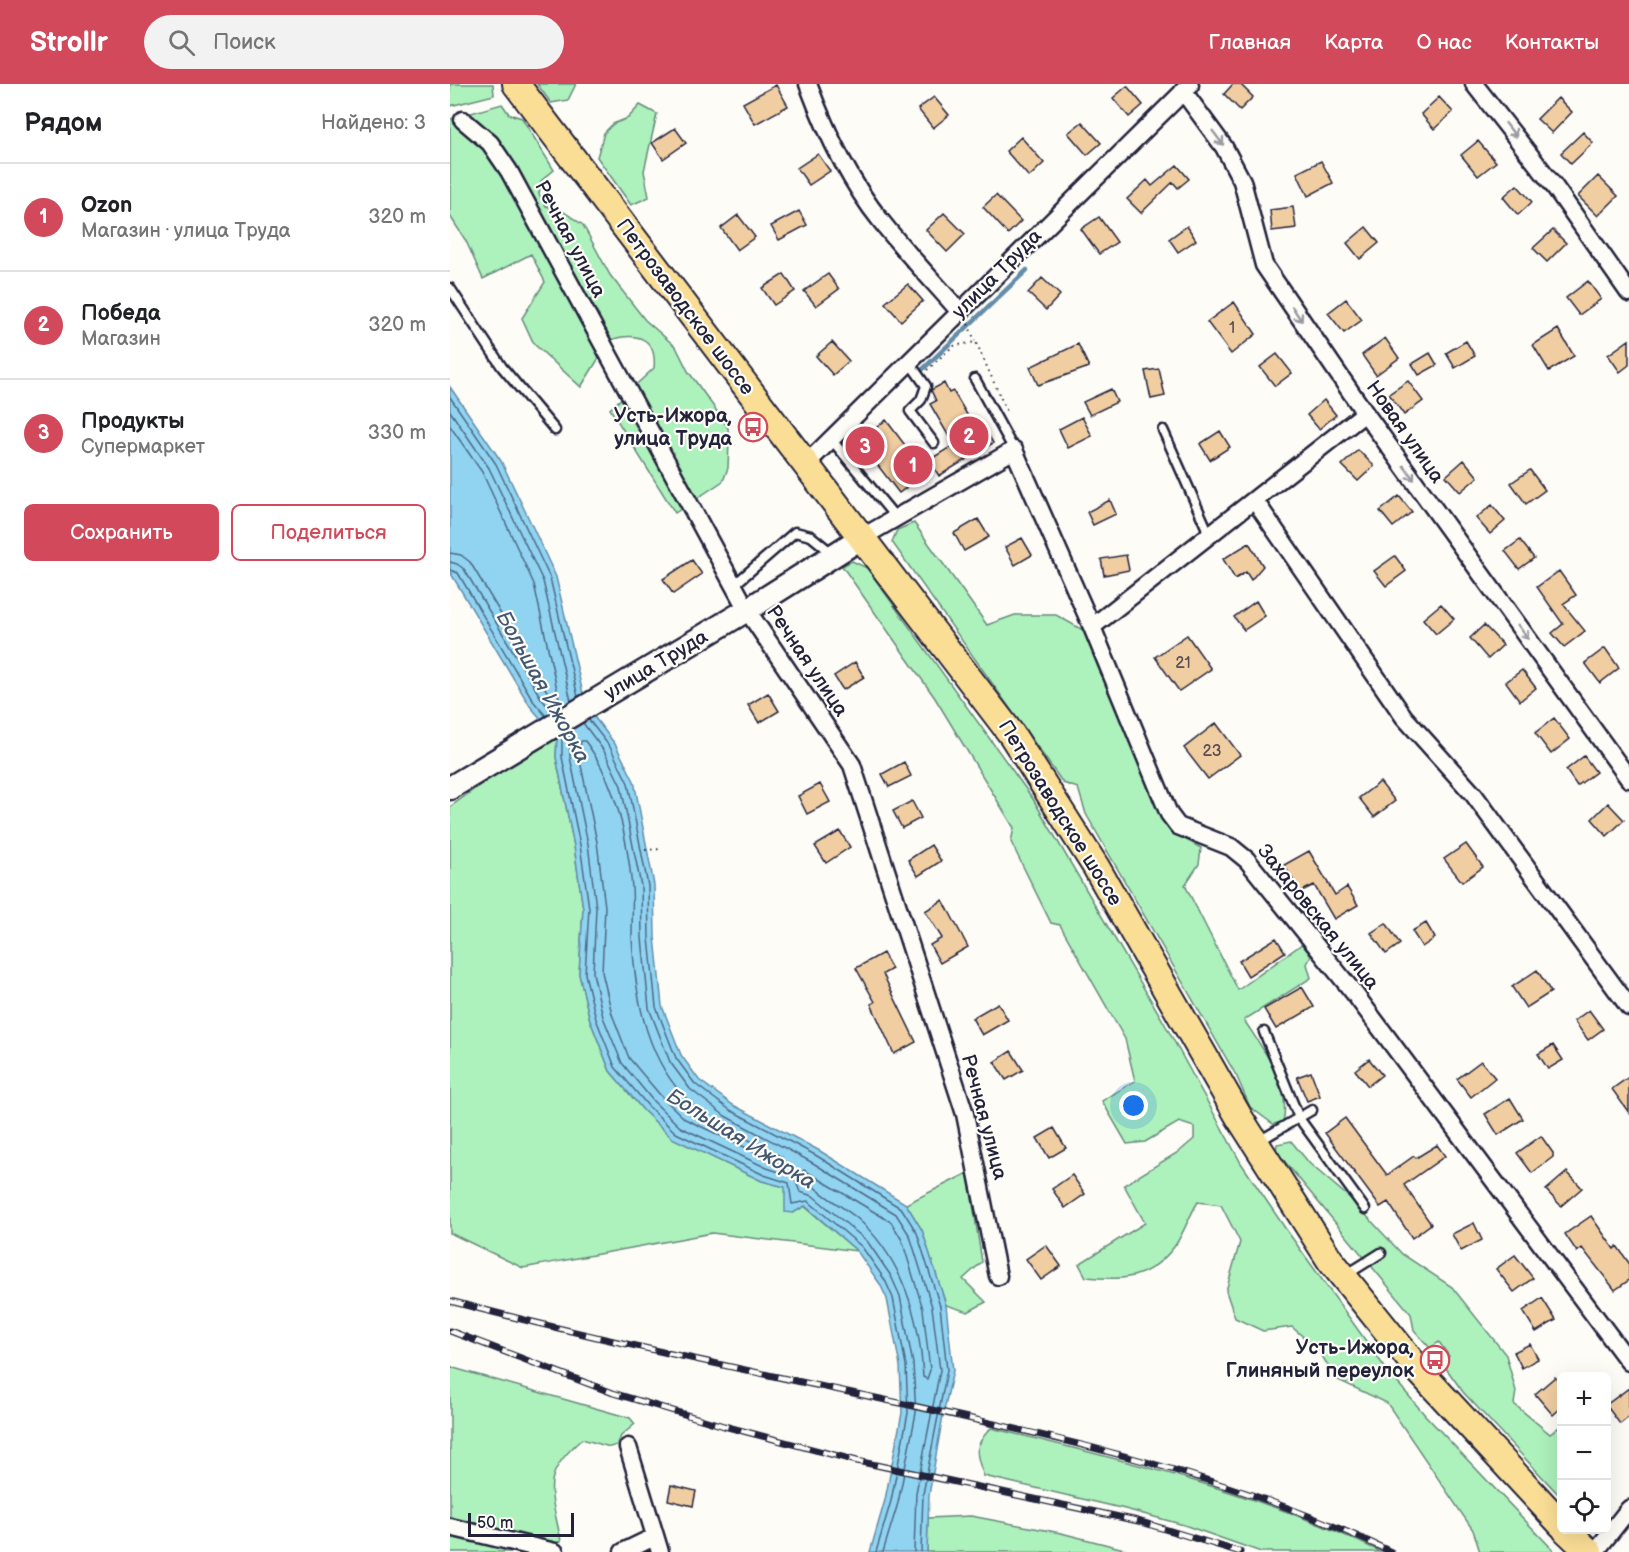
<!DOCTYPE html>
<html lang="ru">
<head>
<meta charset="utf-8">
<style>
	body { margin:0; font-family:"Balsamiq Sans",sans-serif; background:#f2f2f2; color:#202124 }
	.controls { position:absolute; right:18px; bottom:18px; display:grid; overflow:hidden; border-radius:9px; box-shadow:0 6px 24px #0002 }
	.controls button { width:54px; height:54px; display:grid; place-items:center; padding:0; border:0; border-bottom:2px solid #e0e0e0; background:#fff; color:#202124; font:30px sans-serif }
	.scale { position:absolute; left:18px; bottom:15px; width:106px; box-sizing:border-box; padding-left:6px; border:3px solid #22223b; border-top:0; font-size:16px; line-height:21px; white-space:nowrap; color:#22223b; -webkit-text-stroke:4px #fdfcf7; paint-order:stroke }
	.you { position:absolute; left:684px; top:1022px; width:21px; height:21px; margin:-15px; border:4px solid #fff; border-radius:50%; background:#1a73e8; box-shadow:0 0 0 9px #1a73e833 }
	.badge { display:grid; place-items:center; width:39px; height:39px; border-radius:50%; background:#d1495b; color:#fff; font-size:20px; font-weight:700 }
	.pin { position:absolute; translate:-50% -50%; border:3px solid #fff; box-shadow:0 2px 6px #0006 }
	.list { margin:0; padding:0; list-style:none }
	h2 { display:flex; justify-content:space-between; align-items:center; height:78px; margin:0; padding:0 24px; font-size:26px }
	h2 small { font-size:20px; font-weight:400; color:#757577 }
	.list li { display:grid; grid-template-columns:39px 1fr auto; gap:18px; align-items:center; box-sizing:border-box; height:108px; padding:0 24px; border-top:2px solid #e0e0e0 }
	.list b { display:block; font-size:22px; white-space:nowrap }
	.list p { margin:0; font-size:20px; white-space:nowrap; color:#757577 }
	.list em { font-size:20px; font-style:normal; color:#757577 }
	.actions { display:flex; gap:12px; padding:18px 24px }
	.actions a { flex:1; padding:14px 0; border:2px solid #d1495b; border-radius:9px; text-align:center; font-size:21px; color:#d1495b }
	.actions .main { background:#d1495b; color:#fff }
	.icon { flex:none; width:33px; height:33px; fill:none; stroke:currentColor; stroke-width:2; stroke-linecap:round; stroke-linejoin:round }
	.map { position:relative; flex:none; width:1179px; height:1468px; overflow:hidden }
	header { display:flex; align-items:center; gap:36px; box-sizing:border-box; height:84px; padding:0 30px; background:#d1495b; color:#fff }
	header strong { font-size:28px }
	nav { display:flex; gap:33px; margin-inline-start:auto; font-size:21px }
	.search { width:420px; height:54px; background:#f2f2f2; display:flex; align-items:center; gap:15px; box-sizing:border-box; padding:0 21px; border-radius:33px; color:#757577; font-size:22px }
	main { display:flex }
	aside { flex:1; background:#fff }
	.map>svg:first-child { display:block }
	.green { fill:#adf1bc; stroke:#688a7c; stroke-width:1.5 }
	.water { fill:#90d4f2; stroke:#648da9; stroke-width:1.5 }
	.lines { fill:none; stroke-linecap:round; stroke-linejoin:round }
	.shore { stroke:#4e6984; stroke-width:1.5 }
	.stream { stroke:#648da9; stroke-width:4.5 }
	.building { fill:#f1cea2; stroke:#22223b; stroke-width:1.5 }
	.service-casing { stroke:#22223b; stroke-width:13 }
	.minor-casing { stroke:#22223b; stroke-width:21 }
	.secondary-casing { stroke:#22223b; stroke-width:27 }
	.primary-casing { stroke:#22223b; stroke-width:30 }
	.path { stroke:#22223b; stroke-width:2; stroke-dasharray:1.5 4.5; stroke-linecap:butt }
	.service { stroke:#fdfcf7; stroke-width:8 }
	.minor { stroke:#fdfcf7; stroke-width:16 }
	.secondary { stroke:#fdfcf7; stroke-width:22 }
	.primary { stroke:#fbde96; stroke-width:26 }
	.rail-casing { stroke:#22223b; stroke-width:7 }
	.rail { stroke:#fdfcf7; stroke-width:4.5; stroke-dasharray:14; stroke-linecap:butt }
	.oneway { stroke:#9a9aa2 }
	.labels { text-anchor:middle; dominant-baseline:central; stroke-width:4.5; stroke-linejoin:round; paint-order:stroke }
	.number-label { font-size:16px; fill:#564d55 }
	.street-label { font-size:20px; fill:#22223b; stroke:#fdfcf7 }
	.poi-label { font-size:20px; font-weight:bold; fill:#22223b; stroke:#fdfcf7; text-anchor:end }
	.water-label { font-size:21px; font-style:italic; fill:#435772; stroke:#fdfcf7 }
</style>
</head>
<body>
<header>
<strong>Strollr</strong>
<div class="search"><svg class="icon" aria-label="search" viewBox="0 0 24 24"><circle cx="10" cy="10" r="6"/><path d="M15 15l6 6"/></svg>Поиск</div>
<nav><a>Главная</a><a>Карта</a><a>О нас</a><a>Контакты</a></nav>
</header>
<main>
<aside>
<h2>Рядом<small>Найдено: 3</small></h2>
<ul class="list">
<li><span class="badge">1</span><div><b>Ozon</b><p>Магазин · улица Труда</p></div><em>320 m</em></li>
<li><span class="badge">2</span><div><b>Победа</b><p>Магазин</p></div><em>320 m</em></li>
<li><span class="badge">3</span><div><b>Продукты</b><p>Супермаркет</p></div><em>330 m</em></li>
</ul>
<div class="actions"><a class="main">Сохранить</a><a>Поделиться</a></div>
</aside>
<div class="map">
<svg width="1179" height="1468" viewBox="0 0 1179 1468">
	<rect width="100%" height="100%" fill="#fdfcf7"/>
	<filter id="ink" filterUnits="userSpaceOnUse"><feTurbulence type="fractalNoise" baseFrequency=".0167" numOctaves="2"/><feDisplacementMap in="SourceGraphic" scale="12" xChannelSelector="R" yChannelSelector="G"/><feConvolveMatrix kernelMatrix="1 2 1 2 8 2 1 2 1" color-interpolation-filters="sRGB"/></filter>
	<g filter="url(#ink)">
		<path class="green" d="M0,0h43l1,11 -44,11z
			M87,0h39l-8,16 -17,3z
			M52,20l7,10 13,4 32,52 -13,11 -2,13 7,12 15,4 22,15 27,50 35,45 31,27 12,24 33,46 7,11 1,13 -1,27 -5,13 -48,32 -65,-104 44,-41c3,-31 -18,-36 -44,-28l-29,47 -47,-43 -12,-26 23,-36 -14,-28 -48,25 -17,-38 -16,-25v-97z
			M190,21l17,9 -13,57 5,26 -18,8 -34,-48 7,-24 9,-9 15,-6z
			M464,439l73,102 28,-10h41l27,15 83,189 13,17 22,12 -2,16 -14,21 53,105 64,-46 9,12 -4,8 4,14 -67,42c18,28 48,66 39,102l-10,2 -23,-17 -13,-30 -151,-263 -8,-26 -15,-5 -171,-241 5,-12z
			M402,477l15,7 166,231 129,220 79,144 44,65 101,141 39,46 130,137h-75l-7,-22 -86,-127 -51,-24 -17,-28 -27,-24 -29,4 -28,-13 -9,-27 14,-49 -19,-37 -23,-3c-8,12 -16,35 -24,45 -25,32 -50,34 -88,30l-7,-13 66,-41 -21,-38 56,-34 14,-12v-12l-15,-5 -34,20 -18,2 -25,-43 33,-20 -10,-42 -65,-114 -9,-2 -40,-81 3,-14 -79,-130 -93,-132z
			M107,654l-1,19 18,89 9,63 -4,65 11,46 20,51 34,40 28,27 90,43 23,6 8,26 11,-7 53,45 -145,-18 -189,35 -73,-35v-426l37,-27z
			M841,1057l19,23 41,35 51,55 50,33 54,68 10,36 -2,13 36,30 9,-7 2,3v67l-98,-105 -20,-28 6,-8 -10,-14 -9,6 -16,-18 -3,-16 -135,-163 1,-7z
			M518,1089l14,89 -19,17 23,23 -18,10 -22,-7 -24,-75 -16,-26z
			M0,1283l180,51 5,6 -14,12 -4,9 -7,2 -28,-8c-43,37 -31,51 -21,102l-10,4 -101,-24z
			M541,1344c133,32 267,64 390,124h-120l-77,-27 -59,-16 -141,-33c-9,-22 -11,-30 7,-48z
			M521,1432l90,17 75,19h-209l1,-34z
			M0,1449l86,19h-86z"/>
		<path class="water" d="M0,303l51,74 27,56 28,60 28,121 11,20 20,26 19,37 20,104 1,52 7,69 19,49 18,25 34,25 87,46 86,53 16,26 24,75 7,66 -10,44 -14,80 -2,57h-57l15,-52 17,-87 -2,-47 -13,-67 -7,-15 -23,-33 -52,-45 -12,7 -8,-1v-25l-23,-6 -90,-43 -28,-27 -34,-40 -20,-51 -11,-46 4,-65 -9,-63 -18,-89 1,-19 -27,-32 -80,-134z"/>
		<g class="lines">
			<path class="shore" d="M0,313l46,67 54,114 28,119
				M0,327l39,57 54,113 28,120
				M0,342l32,46 52,112 26,119h-3l-9,-10 -78,-131 -9,-7 -11,-2
				M0,478l7,2 7,5 77,129 11,14
				M0,486l8,3 76,129 12,14
				M139,636l21,27 18,36 20,103 1,52 7,69 20,51 19,26 35,26 87,46 85,53 15,24 23,73 7,64 -24,124 -2,58
				M133,639l21,28 17,35 20,100 1,52 7,70 21,54 20,27 35,27 88,47 83,51 14,22 22,71 8,63 -24,123 -2,59
				M119,648l1,25 18,87 8,64 -3,65 10,44 19,46 32,39 26,25 87,41 27,9 6,15 13,4 54,45 24,35 9,20 13,68 3,49 -18,90 -15,49
				M112,651v22l18,88 9,63 -4,66 11,45 19,48 34,40 27,26 88,42 25,8 3,21 16,-3 54,46 23,33 8,18 13,67 2,48 -17,88 -15,51
				M131,657h4c31,41 42,95 47,146 1,16 0,33 0,50 3,55 12,115 50,157 26,29 67,45 100,63v5l-12,-3 -85,-40 -24,-23 -32,-38 -17,-44 -10,-42 3,-65 -8,-65 -18,-86z
				M354,1086l87,52 11,18 21,69 7,61 -3,9 -4,-2c-3,-58 -20,-118 -65,-158 -18,-15 -44,-27 -56,-46z"/>
			<path class="stream" d="M471,287l106,-101"/>
		</g>
		<path class="building" d="M783,0h7l13,13 -13,13 -16,-16z
			M326,1l12,21 -33,18 -12,-21z
			M677,2l16,19 -14,12 -16,-19z
			M484,13l15,18 -16,13 -15,-19z
			M989,13l14,15 -19,17 -13,-15z
			M1108,14l14,14 -20,21 -15,-14z
			M632,38l19,21 -14,12 -19,-22z
			M225,44l11,15 -23,16 -11,-16z
			M1133,48l10,11 -22,21 -10,-11z
			M571,53l23,26 -15,14 -23,-26z
			M1028,57l18,21 -18,14 -17,-21z
			M368,70l12,17 -21,14 -12,-17z
			M871,77l12,22 -25,13 -11,-23z
			M727,81l12,14 -11,9 -5,-6 -32,31 -14,-14 20,-19 5,6z
			M1148,92l20,20 -20,20 -20,-20z
			M1067,101l15,17 -14,13 -15,-18z
			M546,111l25,26 -13,13 -25,-27z
			M843,123l3,21 -24,3 -2,-21z
			M349,127l8,14 -28,15 -8,-14z
			M494,129l21,21 -18,18 -21,-22z
			M288,131l17,22 -18,13 -16,-22z
			M649,133l18,25 -18,12 -18,-25z
			M737,142l9,14 -18,12 -9,-13z
			M916,143l13,16 -19,16 -13,-16z
			M1103,146l13,13 -19,19 -14,-14z
			M334,190l11,17 -21,14 -12,-17z
			M378,190l11,15 -23,17 -12,-15z
			M592,194l18,17 -14,15 -18,-17z
			M1138,197l13,18 -22,16 -13,-17z
			M458,200l15,17 -22,20 -16,-18z
			M896,215l16,21 -18,13 -16,-20z
			M784,218l22,32 -25,20 -24,-32z
			M1108,245l16,27 -25,15 -16,-26z
			M935,254l14,20 -23,17 -14,-20z
			M1179,256v25l-9,7 -12,-17z
			M1016,257l9,15 -20,12 -9,-15z
			M382,258l17,19 -16,14 -17,-19z
			M628,260l11,23 -51,18 -8,-18z
			M980,269l7,12 -18,10 -7,-11z
			M827,270l15,19 -17,13 -15,-19z
			M709,285l6,27 -14,3 -6,-28z
			M958,297l15,20 -19,14 -15,-21z
			M494,299l5,10 4,-2 22,37 7,-4 11,19 -54,33 -10,-16 25,-15 -24,-41 6,-3 -5,-11z
			M661,305l6,13 -27,13 -7,-13z
			M874,316l12,15 -17,14 -12,-14z
			M632,333l10,19 -24,12 -9,-19z
			M436,336l40,53 -27,20 -40,-52z
			M770,347l10,16 -20,13 -10,-16z
			M908,366l16,16 -16,15 -16,-16z
			M1014,376l14,17 -18,15 -14,-16z
			M1080,386l15,20 -19,14 -15,-21z
			M949,412l13,16 -19,15 -13,-16z
			M660,416l6,14 -23,11 -6,-13z
			M1042,421l13,16 -15,13 -14,-16z
			M528,435l11,18 -25,14 -10,-18z
			M572,454l10,17 -17,10 -10,-18z
			M1070,456l14,18 -15,11 -14,-18z
			M799,459l14,23 -12,14 -5,-8 -11,7 -12,-20z
			M676,471l3,15 -25,5 -3,-16z
			M945,472l11,15 -20,15 -12,-15z
			M242,476l10,14 -29,20 -10,-15z
			M1109,487l17,24 -13,9 22,27 -21,16 -12,-14 11,-9 -26,-37z
			M806,517l9,15 -21,14 -10,-13z
			M991,520l13,15 -18,15 -13,-15z
			M1034,541l19,20 -15,14 -18,-21z
			M737,551l24,34 -32,22 -24,-34z
			M1155,564l14,20 -19,15 -15,-20z
			M405,578l9,15 -21,13 -9,-14z
			M1072,586l14,18 -16,13 -14,-19z
			M318,609l11,18 -20,12 -11,-18z
			M1104,634l16,21 -19,15 -16,-21z
			M766,639l24,32 -32,24 -24,-31z
			M1134,672l12,16 -19,14 -11,-16z
			M454,678l7,14 -22,11 -7,-13z
			M930,698l15,19 -21,16 -15,-19z
			M370,700l10,18 -23,12 -9,-18z
			M462,717l9,17 -19,10 -9,-17z
			M1158,719l16,17 -17,16 -15,-17z
			M390,747l10,16 -24,16 -11,-17z
			M1016,760l17,23 -21,15 -18,-23z
			M481,761l10,16 -23,15 -10,-16z
			M859,767l26,44 12,-8 11,18 -24,14 -20,-34 -14,7 -16,-27z
			M493,816l25,47 -28,16 -10,-18 12,-7 -17,-27z
			M936,839l14,21 -14,10 -15,-21z
			M976,839l9,15 -13,9 -10,-16z
			M826,854l9,14 -37,24 -9,-15z
			M433,869l9,16 -9,5 33,68 -22,12 -23,-50 4,-2 -19,-34z
			M1087,886l14,22 -25,16 -14,-21z
			M852,903l12,20 -38,22 -12,-20z
			M548,919l10,17 -26,15 -10,-17z
			M1139,926l14,19 -15,11 -14,-19z
			M1103,961l10,15 -15,9 -10,-15z
			M561,967l12,19 -17,10 -12,-18z
			M919,975l13,16 -14,11 -13,-16z
			M1031,977l14,17 -24,19 -14,-18z
			M861,988l9,24 -13,5 -10,-24z
			M1179,993v36l-17,-24z
			M1060,1014l13,21 -25,16 -13,-21z
			M895,1034l42,57 27,-19 2,2 21,-13 8,11 -41,29 27,39 -19,14 -24,-36 -8,5 -55,-74z
			M604,1044l12,20 -17,10 -12,-20z
			M1091,1052l12,17v4l-21,16 -15,-20z
			M1117,1088l15,16 -21,18 -15,-16z
			M622,1091l13,19 -20,14 -13,-19z
			M1141,1132l23,33 3,-3 12,17v17l-14,10 -33,-42 -5,4 -12,-18z
			M1024,1139l8,17 -21,11 -9,-17z
			M596,1161l15,21 -20,14 -15,-21z
			M1065,1171l18,23 -19,14 -18,-23z
			M1092,1214l14,22 -20,12 -13,-21z
			M1080,1260l8,15 -16,9 -8,-16z
			M1105,1293l7,7v23l-9,8 -18,-21z
			M1179,1304v29l-9,7 -14,-19z
			M221,1401l25,6 -3,15 -25,-6z"/>
		<g class="lines">
			<g class="service-casing">
				<path id="service" d="M0,204l52,79 53,63
					M459,278l17,24 -5,14 -11,11 24,32
					M525,295l39,71
					M713,346l47,106
					M381,355l65,79
					M284,501l61,-53 16,4 22,18
					M814,948l35,86 66,91
					M809,1057l53,-31
					M896,1191l35,-22"/>
			</g>
			<g class="minor-casing">
				<path id="minor" d="M358,0c18,48 41,97 73,137 25,32 53,61 79,91
					M1024,0l80,102 75,107
					M733,7l41,56 18,34 22,84 101,148 264,366
					M13,36l27,23 19,28 238,439 105,155 113,349 33,162
					M355,381l385,-380
					M805,417l149,216 70,78 155,212
					M411,454l153,-88 78,177 77,187 9,12 53,21 16,13 107,133 275,369
					M642,543l273,-214
					M178,1363l32,105
					M0,1443l105,25
					M173,1468l31,-15
					M1145,1468l34,-43"/>
			</g>
			<g class="secondary-casing">
				<path id="secondary" d="M0,704l297,-178 114,-72"/>
			</g>
			<g class="primary-casing">
				<path id="primary" d="M66,0l496,651 84,132 143,250 91,143 91,113 141,152
					M1116,1446l23,22"/>
			</g>
			<path class="path" d="M518,240l7,17
				M477,286l26,-24 23,-4 31,70
				M195,766l16,-1"/>
			<use href="#service" class="service"/>
			<use href="#minor" class="minor"/>
			<use href="#secondary" class="secondary"/>
			<use href="#primary" class="primary"/>
			<g class="rail-casing">
				<path id="rail" d="M0,1217c152,40 306,71 459,104 165,36 329,73 482,147
					M0,1247l163,62 111,33 133,35 281,60 102,31"/>
			</g>
			<use href="#rail" class="rail"/>
		</g>
		<defs><path id="oneway-shaft" d="M-6 0H5M1.5-3L5.5 0L1.5 3" fill="none" stroke-width="1.6" stroke-linecap="round" stroke-linejoin="round" transform="scale(1.5)"/></defs>
		<g class="oneway">
			<use href="#oneway-shaft" transform="translate(1061 46) rotate(52)"/>
			<use href="#oneway-shaft" transform="translate(768 54) rotate(53)"/>
			<use href="#oneway-shaft" transform="translate(847 230) rotate(56)"/>
			<use href="#oneway-shaft" transform="translate(959 389) rotate(54)"/>
			<use href="#oneway-shaft" transform="translate(1073 548) rotate(54)"/>
		</g>
	</g>
	<defs>
		<g id="bus-ring" transform="scale(1.5)"><circle r="9.5" fill="#fdfcf7" stroke="#d1495b" stroke-width="1.5"/><path d="M-5-6H5V4H4V6H2V4H-2V6H-4V4H-5ZM-3.5-4V0h7V-4ZM-3.5 1.2v1.5H-2V1.2ZM2 1.2v1.5H3.5V1.2Z" fill="#d1495b"/></g>
	</defs>
	<g fill-rule="evenodd">
		<use href="#bus-ring" x="303" y="343"/>
		<use href="#bus-ring" x="985" y="1276"/>
	</g>
	<g class="labels">
		<g class="number-label">
			<text x="782" y="244">1</text>
			<text x="733" y="579">21</text>
			<text x="762" y="667">23</text>
		</g>
		<g class="street-label">
			<text transform="translate(120 155) rotate(62)">Речная улица</text>
			<text transform="translate(547 190) rotate(-45)">улица Труда</text>
			<text transform="translate(235 223) rotate(53)">Петрозаводское шоссе</text>
			<text transform="translate(955 348) rotate(55)">Новая улица</text>
			<text transform="translate(357 577) rotate(56)">Речная улица</text>
			<text transform="translate(206 581) rotate(-31)">улица Труда</text>
			<text transform="translate(610 729) rotate(58)">Петрозаводское шоссе</text>
			<text transform="translate(868 833) rotate(51)">Захаровская улица</text>
			<text transform="translate(534 1033) rotate(75)">Речная улица</text>
		</g>
		<g class="poi-label">
			<text x="282" y="332">Усть-Ижора,<tspan x="282" dy="23">улица Труда</tspan></text>
			<text x="964" y="1264">Усть-Ижора,<tspan x="964" dy="23">Глиняный переулок</tspan></text>
		</g>
		<g class="water-label">
			<text transform="translate(93 603) rotate(61)">Большая Ижорка</text>
			<text transform="translate(291 1055) rotate(32)">Большая Ижорка</text>
		</g>
	</g>
</svg>
<div class="controls">
<button>+</button>
<button>−</button>
<button><svg class="icon" aria-label="locate" viewBox="0 0 24 24"><circle cx="12" cy="12" r="6"/><path d="M12 2v4M12 18v4M2 12h4M18 12h4"/></svg></button>
</div>
<div class="scale">50 m</div>
<div class="you"></div>
<div class="pin badge" style="left:463px;top:381px">1</div>
<div class="pin badge" style="left:519px;top:352px">2</div>
<div class="pin badge" style="left:415px;top:362px">3</div>
</div>
</main>
</body>
</html>
